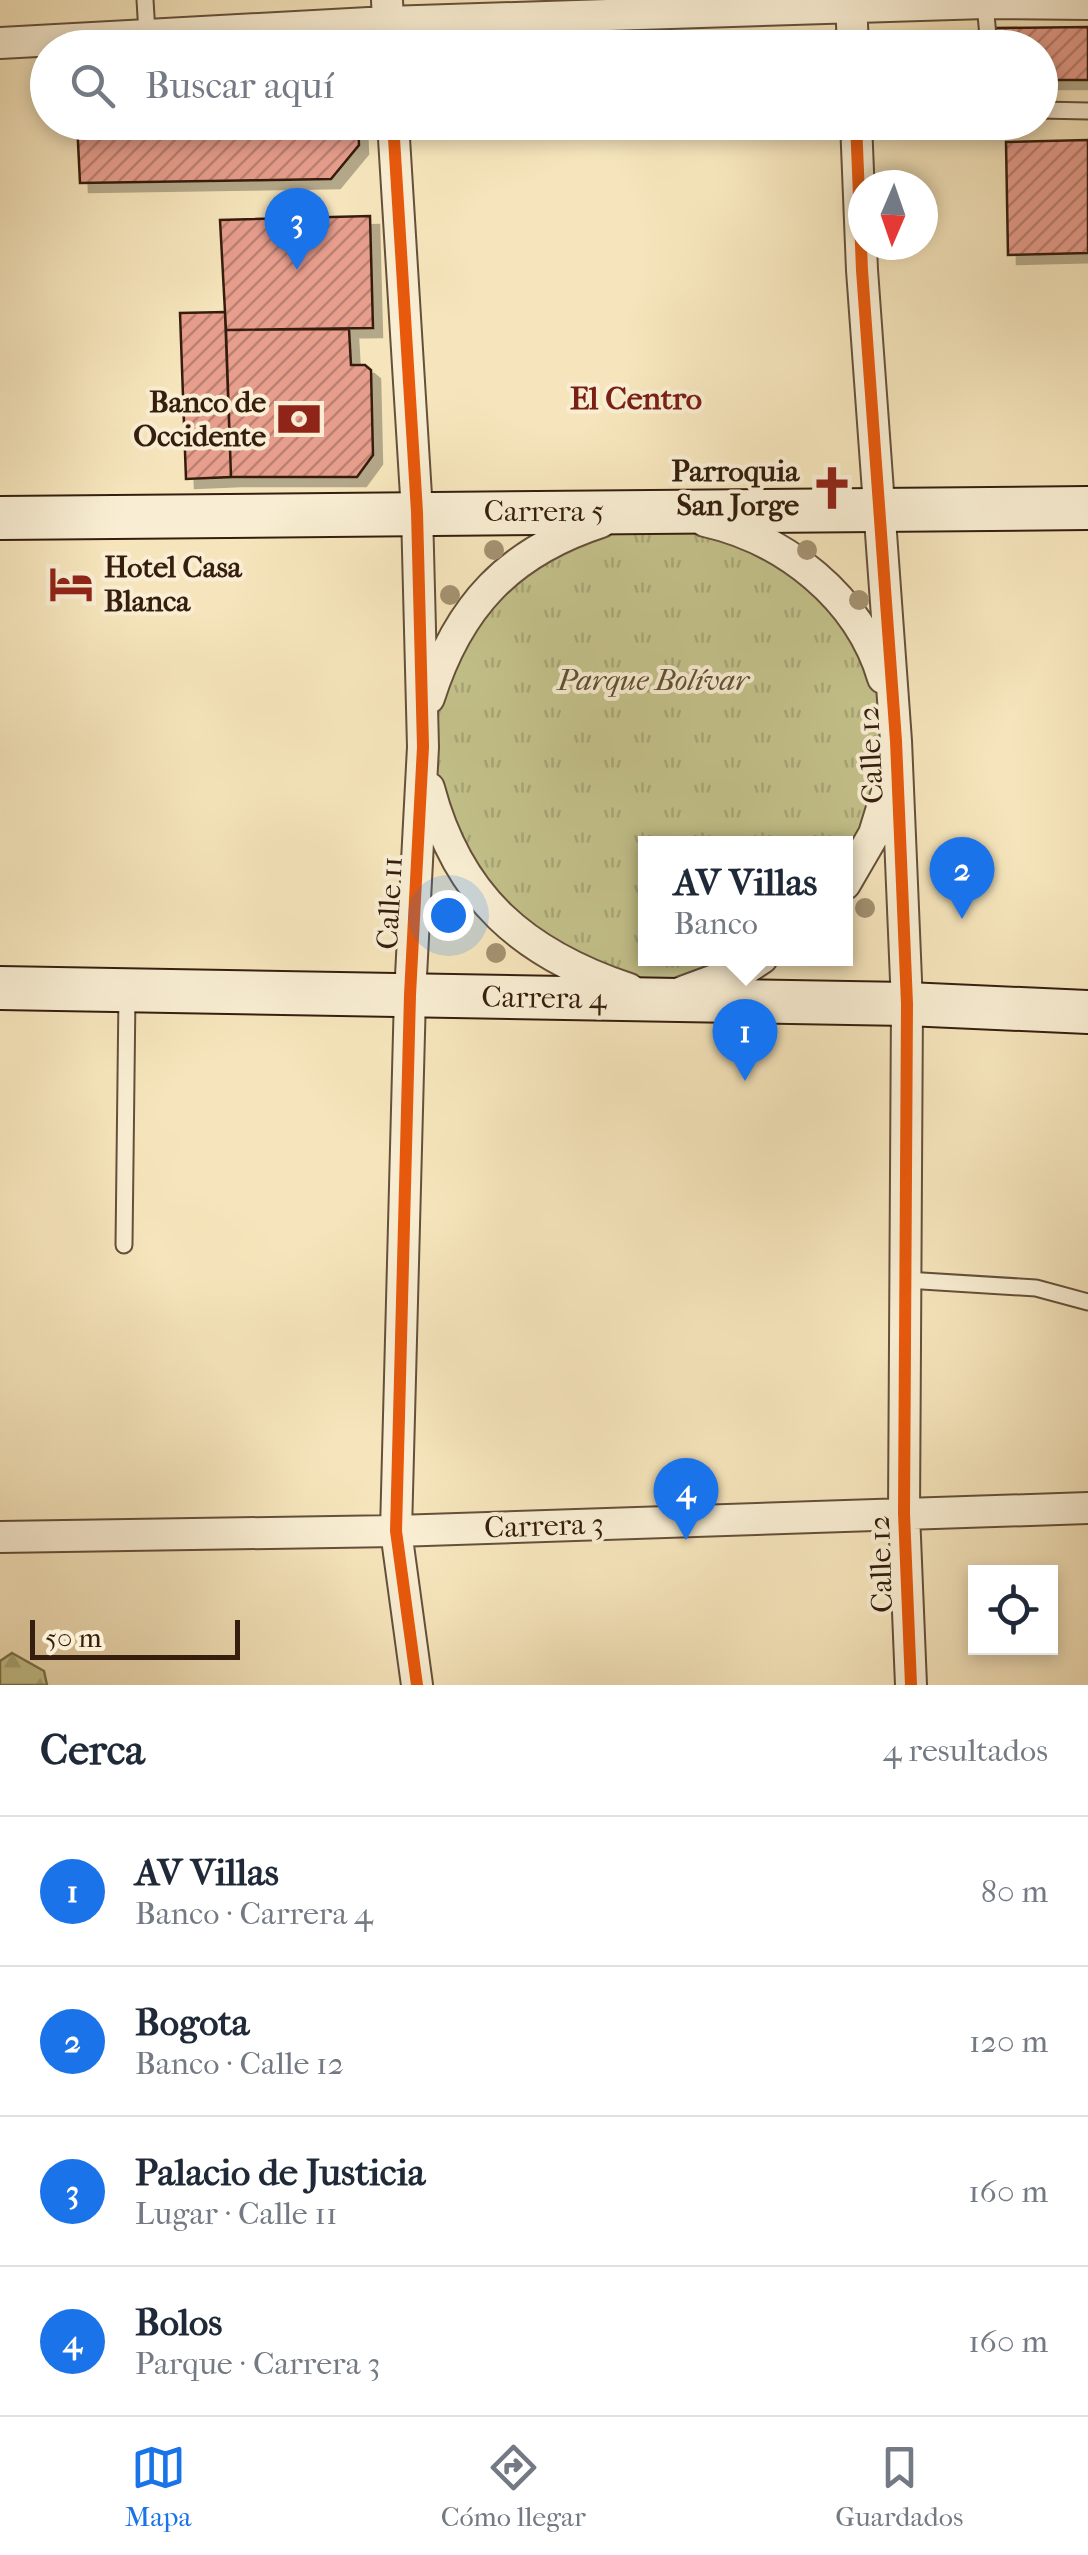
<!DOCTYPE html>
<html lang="es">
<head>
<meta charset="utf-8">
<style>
	body { margin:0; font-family:"IM FELL French Canon",serif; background:#f2f2f3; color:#1f2937 }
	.controls { position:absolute; right:30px; bottom:30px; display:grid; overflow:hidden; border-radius:0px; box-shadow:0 5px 15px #0003 }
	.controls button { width:90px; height:90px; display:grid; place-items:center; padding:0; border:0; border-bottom:2px solid #e0e1e3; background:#fff; color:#1f2937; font:50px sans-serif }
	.compass { position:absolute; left:848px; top:170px; width:90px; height:90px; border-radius:50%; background:#fff; box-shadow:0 5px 15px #0003; rotate:182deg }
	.scale { position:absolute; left:30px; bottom:25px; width:210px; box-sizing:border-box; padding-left:10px; border:5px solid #351e0e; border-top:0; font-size:28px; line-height:35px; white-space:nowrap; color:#351e0e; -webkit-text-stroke:8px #f9eed3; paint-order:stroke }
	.you { position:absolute; left:448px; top:915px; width:35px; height:35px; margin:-25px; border:8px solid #fff; border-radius:50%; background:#1a73e8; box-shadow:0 0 0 15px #1a73e833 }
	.badge { display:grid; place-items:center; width:65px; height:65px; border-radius:50%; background:#1a73e8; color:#fff; font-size:32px; font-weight:700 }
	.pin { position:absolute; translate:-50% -82px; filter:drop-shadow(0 2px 5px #0008) }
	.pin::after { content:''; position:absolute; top:52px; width:35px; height:30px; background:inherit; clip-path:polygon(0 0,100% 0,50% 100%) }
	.popup { position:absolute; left:638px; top:836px; width:215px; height:130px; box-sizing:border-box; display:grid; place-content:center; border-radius:0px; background:#fff; filter:drop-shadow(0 2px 8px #0005); font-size:32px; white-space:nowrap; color:#747a83 }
	.popup b { font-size:38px; color:#1f2937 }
	.popup::after { content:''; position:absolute; left:50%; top:100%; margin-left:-20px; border:20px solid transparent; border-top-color:#fff }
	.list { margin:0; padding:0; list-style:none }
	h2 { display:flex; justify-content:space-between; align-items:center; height:130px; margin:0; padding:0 40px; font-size:42px }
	h2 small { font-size:32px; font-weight:400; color:#747a83 }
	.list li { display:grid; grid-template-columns:65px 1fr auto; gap:30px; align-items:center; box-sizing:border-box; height:150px; padding:0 40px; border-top:2px solid #e0e1e3 }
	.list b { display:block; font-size:38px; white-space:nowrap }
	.list p { margin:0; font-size:32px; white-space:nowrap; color:#747a83 }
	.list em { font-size:32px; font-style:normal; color:#747a83 }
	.icon { flex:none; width:55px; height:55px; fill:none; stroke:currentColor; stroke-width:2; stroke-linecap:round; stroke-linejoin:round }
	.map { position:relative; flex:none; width:1088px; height:1685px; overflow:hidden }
	.search { position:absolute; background:#fff; box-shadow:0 5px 15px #0003; left:30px; right:30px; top:30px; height:110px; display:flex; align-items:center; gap:25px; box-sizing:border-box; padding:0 35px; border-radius:55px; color:#747a83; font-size:38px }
	.sheet { height:730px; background:#fff }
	nav { display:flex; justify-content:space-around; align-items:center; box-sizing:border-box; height:140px; border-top:2px solid #e0e1e3; background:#fff; font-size:28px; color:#747a83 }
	nav a { display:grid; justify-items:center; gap:5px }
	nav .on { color:#1a73e8 }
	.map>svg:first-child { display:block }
	.forest { fill:url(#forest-firs); stroke:#7c704c; stroke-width:2.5 }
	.park { fill:url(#park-tufts); stroke:#7c704c; stroke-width:2.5 }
	.building { fill:url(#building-hatch); stroke:#351e0e; stroke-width:2.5; filter:url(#shadow) }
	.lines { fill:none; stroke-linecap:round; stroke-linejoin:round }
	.lane-casing { stroke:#65503a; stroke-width:19 }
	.street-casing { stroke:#65503a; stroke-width:34 }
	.secondary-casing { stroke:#351e0e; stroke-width:46 }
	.lane { stroke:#f9eed3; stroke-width:15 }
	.street { stroke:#f9eed3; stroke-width:30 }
	.secondary { stroke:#f9eed3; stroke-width:42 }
	.cycleway-casing { stroke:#f9eed3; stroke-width:19 }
	.cycleway { stroke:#e8590c; stroke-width:12 }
	.tree { fill:#a49271 }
	.labels { text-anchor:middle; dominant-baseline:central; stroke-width:8; stroke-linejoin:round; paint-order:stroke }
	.poi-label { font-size:30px; font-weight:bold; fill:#351e0e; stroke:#f9eed3; text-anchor:end }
	.street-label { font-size:30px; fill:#351e0e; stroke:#f9eed3 }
	.park-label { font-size:30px; font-style:italic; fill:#604f34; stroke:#f9eed3 }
	.neighbourhood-label { font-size:32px; font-weight:bold; fill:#7a1f14; stroke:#f9eed3 }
</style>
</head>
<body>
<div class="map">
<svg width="1088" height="1685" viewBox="0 0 1088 1685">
	<defs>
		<pattern id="forest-firs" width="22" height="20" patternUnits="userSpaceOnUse" patternTransform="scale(2.5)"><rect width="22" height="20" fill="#c4c28b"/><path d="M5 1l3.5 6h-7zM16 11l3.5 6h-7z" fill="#a9a677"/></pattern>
		<pattern id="park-tufts" width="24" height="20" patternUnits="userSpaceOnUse" patternTransform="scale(2.5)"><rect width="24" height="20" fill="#c4c28b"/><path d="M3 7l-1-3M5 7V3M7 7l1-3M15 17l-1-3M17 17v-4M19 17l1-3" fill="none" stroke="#a9a677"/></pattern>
		<pattern id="building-hatch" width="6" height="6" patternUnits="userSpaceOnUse" patternTransform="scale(2.5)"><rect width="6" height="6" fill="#e79e8d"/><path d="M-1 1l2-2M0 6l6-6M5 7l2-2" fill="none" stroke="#bc8072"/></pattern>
		<filter id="shadow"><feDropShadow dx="9" dy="9" stdDeviation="0" flood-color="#0004"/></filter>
	</defs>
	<rect width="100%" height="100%" fill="#f6e5bc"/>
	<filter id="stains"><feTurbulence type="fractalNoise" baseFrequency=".002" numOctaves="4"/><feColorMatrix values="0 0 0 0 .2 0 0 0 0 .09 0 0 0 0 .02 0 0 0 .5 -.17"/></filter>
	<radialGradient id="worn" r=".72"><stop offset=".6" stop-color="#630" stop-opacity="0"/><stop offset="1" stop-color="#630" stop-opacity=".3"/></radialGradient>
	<path class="forest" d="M12,1653l32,18 3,14h-47v-24z"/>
	<path class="park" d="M724,525l33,12 106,97 33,107 -51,143v-40h-200v114l117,1 -102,41 -166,-88 -71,-165 40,-128 103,-85z"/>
	<path class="building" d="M1088,27v53h-48v-32h-44l-1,-20z
		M312,42l6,6h-166z
		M77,122h281l1,23 -28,34 -251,4z
		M1088,140v113l-80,2 -2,-113z
		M370,216l3,112 -147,2 -6,-110z
		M225,312l6,165 -45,2 -6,-166z
		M349,329l2,36h14l6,5 2,85 -16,22h-126l-5,-147z"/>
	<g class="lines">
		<g class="lane-casing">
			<path id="lane" d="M145,0l2,33
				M985,3l4,45
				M1040,110l48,1
				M124,1245l3,-251
				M906,1280l130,8 52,14"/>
		</g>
		<g class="street-casing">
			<path id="street" d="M387,0l2,48
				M851,0l2,48
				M0,43l387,-21 598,-19 103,1
				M393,122l24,390 6,235 -13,248 -14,536 21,154
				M856,122l6,148 34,471 11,263 -3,509 7,172
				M705,521c80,18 154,76 178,157
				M429,698c29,-92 80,-146 172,-176
				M429,788c29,110 95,166 200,201
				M845,884l29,-50 16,-52
				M682,992l65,-24 15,-10
				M0,1537l396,-6 692,-23"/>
		</g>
		<g class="secondary-casing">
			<path id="secondary" d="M0,518l1088,-10
				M0,988l907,16 181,8"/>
		</g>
		<use href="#lane" class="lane"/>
		<use href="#street" class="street"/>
		<use href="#secondary" class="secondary"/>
		<g class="cycleway-casing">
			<path id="cycleway" d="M393,122l24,390 6,235 -13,248 -14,536 21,154
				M856,122l6,148 34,471 11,263 -3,509 7,172"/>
		</g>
		<use href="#cycleway" class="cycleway"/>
	</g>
	<g class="tree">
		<circle cx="494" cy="550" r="10"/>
		<circle cx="807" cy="550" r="10"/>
		<circle cx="450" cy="595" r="10"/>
		<circle cx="859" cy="600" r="10"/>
		<circle cx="458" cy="908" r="10"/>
		<circle cx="865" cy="908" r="10"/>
		<circle cx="496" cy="953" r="10"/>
	</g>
	<defs>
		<g id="bank-bare" transform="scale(3.45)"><path d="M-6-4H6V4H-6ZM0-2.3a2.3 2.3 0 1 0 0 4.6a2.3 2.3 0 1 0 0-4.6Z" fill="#8f2418" stroke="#f9eed3" stroke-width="2.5" paint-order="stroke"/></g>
		<g id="church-bare" transform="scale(3.45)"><path d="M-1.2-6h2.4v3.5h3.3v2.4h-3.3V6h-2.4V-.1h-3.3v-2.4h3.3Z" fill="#8f2418" stroke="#f9eed3" stroke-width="2.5" paint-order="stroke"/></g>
		<g id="hotel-bare" transform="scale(3.45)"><path d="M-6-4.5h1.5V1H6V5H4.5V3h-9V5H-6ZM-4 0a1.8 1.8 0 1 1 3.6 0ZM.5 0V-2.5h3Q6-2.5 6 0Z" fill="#8f2418" stroke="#f9eed3" stroke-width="2.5" paint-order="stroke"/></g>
	</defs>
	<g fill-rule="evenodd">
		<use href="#bank-bare" x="299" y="419"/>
		<use href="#church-bare" x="832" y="488"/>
		<use href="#hotel-bare" x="71" y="584"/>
	</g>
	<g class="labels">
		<g class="poi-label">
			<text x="266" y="402">Banco de<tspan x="266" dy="34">Occidente</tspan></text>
			<text x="799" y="471">Parroquia<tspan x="799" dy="34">San Jorge</tspan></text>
			<text x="104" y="567" text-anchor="start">Hotel Casa<tspan x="104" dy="34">Blanca</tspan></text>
		</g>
		<g class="street-label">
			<text x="544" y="511">Carrera 5</text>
			<text transform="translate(871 755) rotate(-93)">Calle 12</text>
			<text transform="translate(390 903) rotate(-87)">Calle 11</text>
			<text transform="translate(544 998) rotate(1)">Carrera 4</text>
			<text transform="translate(544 1526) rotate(-2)">Carrera 3</text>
			<text transform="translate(881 1564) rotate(-92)">Calle 12</text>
		</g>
		<g class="park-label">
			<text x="653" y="680">Parque Bolívar</text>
		</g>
		<g class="neighbourhood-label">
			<text x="636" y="398">El Centro</text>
		</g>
	</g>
	<rect width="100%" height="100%" filter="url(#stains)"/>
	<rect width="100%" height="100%" fill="url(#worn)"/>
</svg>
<div class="controls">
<button><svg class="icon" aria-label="locate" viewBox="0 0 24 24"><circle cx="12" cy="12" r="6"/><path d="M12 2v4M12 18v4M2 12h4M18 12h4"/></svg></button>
</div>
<svg class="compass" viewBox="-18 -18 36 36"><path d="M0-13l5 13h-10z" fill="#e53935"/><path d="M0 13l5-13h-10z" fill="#747a83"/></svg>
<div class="scale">50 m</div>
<div class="you"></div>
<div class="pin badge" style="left:745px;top:1081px">1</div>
<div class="popup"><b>AV Villas</b>Banco</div>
<div class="pin badge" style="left:962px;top:919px">2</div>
<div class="pin badge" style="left:297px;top:270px">3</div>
<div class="pin badge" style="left:686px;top:1540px">4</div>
<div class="search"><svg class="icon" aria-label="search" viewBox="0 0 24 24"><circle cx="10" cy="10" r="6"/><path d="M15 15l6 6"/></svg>Buscar aquí</div>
</div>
<section class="sheet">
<h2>Cerca<small>4 resultados</small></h2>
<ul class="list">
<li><span class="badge">1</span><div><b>AV Villas</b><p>Banco · Carrera 4</p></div><em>80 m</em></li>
<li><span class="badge">2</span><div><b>Bogota</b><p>Banco · Calle 12</p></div><em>120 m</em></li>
<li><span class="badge">3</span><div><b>Palacio de Justicia</b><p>Lugar · Calle 11</p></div><em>160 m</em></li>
<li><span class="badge">4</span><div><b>Bolos</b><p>Parque · Carrera 3</p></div><em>160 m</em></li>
</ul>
</section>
<nav>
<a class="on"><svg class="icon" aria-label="map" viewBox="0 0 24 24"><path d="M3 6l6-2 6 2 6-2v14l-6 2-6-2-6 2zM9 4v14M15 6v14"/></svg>Mapa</a>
<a><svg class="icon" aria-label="directions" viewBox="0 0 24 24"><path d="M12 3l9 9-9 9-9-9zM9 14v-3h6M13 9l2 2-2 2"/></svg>Cómo llegar</a>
<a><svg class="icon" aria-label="saved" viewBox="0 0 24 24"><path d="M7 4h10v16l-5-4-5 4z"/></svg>Guardados</a>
</nav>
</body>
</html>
